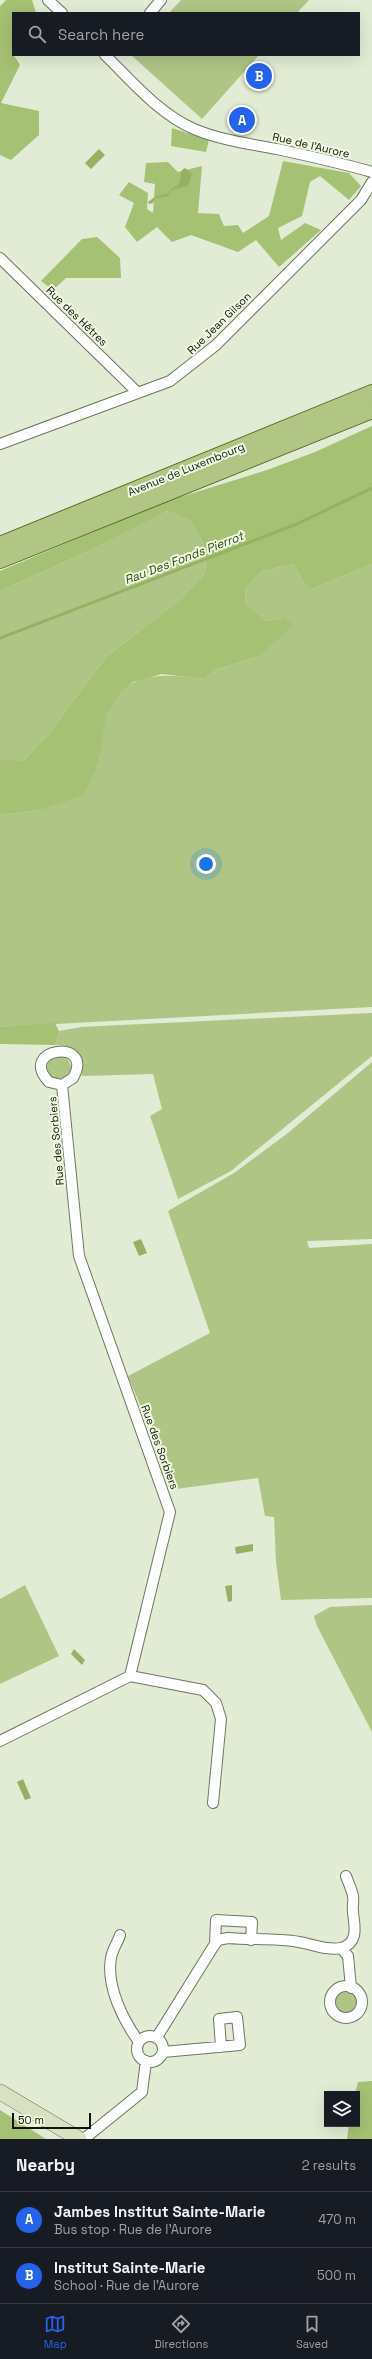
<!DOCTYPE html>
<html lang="en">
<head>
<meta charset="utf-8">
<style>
	body { margin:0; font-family:"Space Grotesk",sans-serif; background:#242831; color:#f1f3f6 }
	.controls { position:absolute; right:12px; bottom:12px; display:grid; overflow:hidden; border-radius:0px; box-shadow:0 4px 16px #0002 }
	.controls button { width:36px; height:36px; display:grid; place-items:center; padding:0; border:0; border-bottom:1px solid #363941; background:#171b24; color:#f1f3f6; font:20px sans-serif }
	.scale { position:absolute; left:12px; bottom:10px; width:79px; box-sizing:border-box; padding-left:4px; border:2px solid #11140c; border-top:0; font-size:11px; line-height:14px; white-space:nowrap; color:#11140c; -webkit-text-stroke:3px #f0f9e1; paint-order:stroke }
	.you { position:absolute; left:206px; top:864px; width:14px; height:14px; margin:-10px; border:3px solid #fff; border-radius:50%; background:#1a73e8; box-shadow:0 0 0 6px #1a73e833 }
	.badge { display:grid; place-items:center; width:26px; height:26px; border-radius:50%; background:#2563eb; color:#fff; font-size:13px; font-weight:700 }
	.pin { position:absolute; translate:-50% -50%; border:2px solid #fff; box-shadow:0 1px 4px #0006 }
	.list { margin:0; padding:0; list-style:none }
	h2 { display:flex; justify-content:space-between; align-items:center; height:52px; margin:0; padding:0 16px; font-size:17px }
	h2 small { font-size:13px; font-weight:400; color:#9ea1a6 }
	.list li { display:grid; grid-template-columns:26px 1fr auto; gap:12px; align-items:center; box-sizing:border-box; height:56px; padding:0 16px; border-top:1px solid #363941 }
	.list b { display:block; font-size:15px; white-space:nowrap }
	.list p { margin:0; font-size:13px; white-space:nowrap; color:#9ea1a6 }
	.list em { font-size:13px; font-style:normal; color:#9ea1a6 }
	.icon { flex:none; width:22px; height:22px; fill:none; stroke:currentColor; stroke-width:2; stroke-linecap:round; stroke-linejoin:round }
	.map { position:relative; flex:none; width:372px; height:2139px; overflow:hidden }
	.search { position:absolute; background:#171b24; box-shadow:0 4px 16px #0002; left:12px; right:12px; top:12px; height:44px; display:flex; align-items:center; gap:10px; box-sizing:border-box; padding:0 14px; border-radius:0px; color:#9ea1a6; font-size:15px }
	.sheet { height:164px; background:#171b24 }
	nav { display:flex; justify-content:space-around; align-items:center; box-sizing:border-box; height:56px; border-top:1px solid #363941; background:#171b24; font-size:11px; color:#9ea1a6 }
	nav a { display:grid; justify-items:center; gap:2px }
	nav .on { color:#2563eb }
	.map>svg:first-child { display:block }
	.green { fill:#aec586 }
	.forest { fill:#a5c174 }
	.water { fill:#96b164 }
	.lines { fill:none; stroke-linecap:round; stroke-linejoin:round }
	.stream { stroke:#96b164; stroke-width:3 }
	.street-casing { stroke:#6f7762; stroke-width:12 }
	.secondary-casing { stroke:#6f7762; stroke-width:16 }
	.primary-casing { stroke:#576e26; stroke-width:18 }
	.street { stroke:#fff; stroke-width:10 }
	.secondary { stroke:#d8e2c2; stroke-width:15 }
	.primary { stroke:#b1c585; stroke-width:16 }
	.labels { text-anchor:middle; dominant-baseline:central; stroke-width:4; stroke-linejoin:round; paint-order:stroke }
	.street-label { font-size:11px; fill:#11140c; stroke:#f0f9e1 }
	.water-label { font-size:12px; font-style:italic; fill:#34450c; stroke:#f0f9e1 }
</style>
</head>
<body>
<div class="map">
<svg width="372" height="2139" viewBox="0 0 372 2139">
	<rect width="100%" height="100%" fill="#e2ecd4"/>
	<path class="green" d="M181,0h128l-12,13h-128z
		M131,55h128l-57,64z
		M168,509l23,12 13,24 2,27 -25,27 -75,58 -58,78 -25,26h-23v-170l93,-42z
		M293,564l16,26 63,-26v443l-372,20v-212l40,-5 59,-49c2,-14 2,-33 7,-46 19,-46 58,-41 98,-36l13,-10 43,-13 24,-38 -17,3 -22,-18 1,-15 16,-17z
		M372,1013v43l-141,115 -53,28 -28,-83 12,-7 -9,-35 -71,2c0,-20 -4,-32 -27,-31l4,-14 22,-4z
		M47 1068a12 12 0 1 1 24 0a12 12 0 1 1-24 0Z
		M372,1062v177l-65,2 2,7 63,-4v354l-91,2 -5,-38 -2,-45 -9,-1 -7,-38 -82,11 -48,-113 82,-43 -42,-122 66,-38 54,-40z
		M25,1585l34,71 -59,28v-85z
		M372,1605v127l-55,-106 -3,-10 16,-9z
		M336 2002a10 10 0 1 1 20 0a10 10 0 1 1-20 0Z"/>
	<path class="forest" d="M6,0h26l4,13h-23l-1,39 8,13 -19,38 38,8v24l-28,25 -11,-5v-149z
		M172,128l37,12 -3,12 -35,-6z
		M283,161l66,12 12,13 -12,14 -29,-24 -10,6 -8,34 -24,12 3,12 24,-17 16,7 -42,37 -23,-27 -18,12 -47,-17 -19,7 -15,-15 -20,15 -12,-15 9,-24 -15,-8 10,-13 19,11 -1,16 6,4 2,-29 -11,-2 2,-19 22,-1 10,10 24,-6 -4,47 21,1 5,12 14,-1 5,8 26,-17z
		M97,237l23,21 1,20h-55l-13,12 -12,-9 41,-42z
		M372,426v138l-63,26 -16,-26 -31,7 -16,17 -1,15 22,18 17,-3 9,7 -33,31 -43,13 -13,10 -42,-5 -29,8 -12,10 -15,23 -7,46 -15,34 -44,15 -40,5v-55l23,1 25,-26 58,-78 75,-58 25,-27 -2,-27 -13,-24 -23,-11 -75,39 -93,42v-20l164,-69 103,-32 48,-18z
		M55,1023l4,8 -4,14 -55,-1v-17z
		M372,2081v58h-25l2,-15h8v-30h-2l3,-12z
		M0,2110l46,29h-46z"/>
	<path class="water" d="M99,149l6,6 -14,14 -6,-6z
		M185,168l7,6 -4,12 -17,4 -3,6 -13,2 -2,5 -4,1 -1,-2 8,-6 12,-2 3,-5 8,-5 3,-14z
		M141,1239l6,14 -8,3 -6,-14z
		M253,1544v7l-17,3 -1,-7z
		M232,1585v16l-4,1 -3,-16z
		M74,1649l11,11 -3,5 -11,-11z
		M23,1779l8,19 -6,2 -8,-18z"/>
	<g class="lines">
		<path class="stream" d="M0,638l297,-114 75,-36"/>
		<g class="street-casing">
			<path id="street" d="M48,0l14,13
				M150,13l11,-13
				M105,55c27,26 54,59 89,74 26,11 56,15 83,20 32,7 64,14 95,23
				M0,258l137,134
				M0,444l170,-63 46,-36 145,-145 11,-18
				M130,1676l73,14 13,13 5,16 -8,84
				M0,1741l130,-65 40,-164 -91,-256 -17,-171 11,-7c23,-41 -57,-30 -24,4l13,3
				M120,1935c-2,7 -8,15 -9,23 -5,28 12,62 28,84
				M215,1944l1,-24 36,2 -1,18
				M341,1948l7,8 3,32
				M330 2002a16 16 0 1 1 32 0a16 16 0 1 1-32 0Z
				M137 2049a13 13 0 1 1 26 0a13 13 0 1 1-26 0Z
				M157,2037l56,-90 5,-7 10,-2c23,2 48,0 71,4 13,2 28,9 42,6 19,-5 13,-24 12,-36 -1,-5 1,-11 0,-16 -1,-6 -5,-14 -7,-20
				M163,2052l77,-7 -3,-28 -18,2 2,28
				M84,2139l58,-47 4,-31"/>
		</g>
		<g class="secondary-casing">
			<path id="secondary" d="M0,2092l79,47"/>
		</g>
		<g class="primary-casing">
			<path id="primary" d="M0,545l372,-152
				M0,560l372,-150"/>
		</g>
		<use href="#street" class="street"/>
		<use href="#secondary" class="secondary"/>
		<use href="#primary" class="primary"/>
	</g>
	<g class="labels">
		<g class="street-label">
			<text transform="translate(311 145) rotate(13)">Rue de l'Aurore</text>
			<text transform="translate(77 316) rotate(44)">Rue des Hêtres</text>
			<text transform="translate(219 323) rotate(-44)">Rue Jean Gilson</text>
			<text transform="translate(186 469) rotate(-22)">Avenue de Luxembourg</text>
			<text transform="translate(56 1141) rotate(-95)">Rue des Sorbiers</text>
			<text transform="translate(160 1447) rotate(70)">Rue des Sorbiers</text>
		</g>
		<g class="water-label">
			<text transform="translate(184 558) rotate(-21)">Rau Des Fonds Pierrot</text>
		</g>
	</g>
</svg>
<div class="controls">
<button><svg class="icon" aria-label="layers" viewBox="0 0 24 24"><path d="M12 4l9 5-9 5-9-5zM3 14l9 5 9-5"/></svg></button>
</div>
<div class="scale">50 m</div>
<div class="you"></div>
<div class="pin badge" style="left:242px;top:120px">A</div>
<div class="pin badge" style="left:259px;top:76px">B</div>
<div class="search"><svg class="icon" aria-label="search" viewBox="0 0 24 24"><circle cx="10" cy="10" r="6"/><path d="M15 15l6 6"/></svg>Search here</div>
</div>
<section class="sheet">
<h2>Nearby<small>2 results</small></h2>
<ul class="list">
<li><span class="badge">A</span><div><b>Jambes Institut Sainte-Marie</b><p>Bus stop · Rue de l'Aurore</p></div><em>470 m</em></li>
<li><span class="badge">B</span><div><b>Institut Sainte-Marie</b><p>School · Rue de l'Aurore</p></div><em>500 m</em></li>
</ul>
</section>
<nav>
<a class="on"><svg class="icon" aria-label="map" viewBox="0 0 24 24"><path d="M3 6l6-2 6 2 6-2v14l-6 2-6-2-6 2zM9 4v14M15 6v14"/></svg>Map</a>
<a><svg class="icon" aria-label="directions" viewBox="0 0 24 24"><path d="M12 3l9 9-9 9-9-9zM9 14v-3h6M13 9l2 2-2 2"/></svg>Directions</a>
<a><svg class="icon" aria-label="saved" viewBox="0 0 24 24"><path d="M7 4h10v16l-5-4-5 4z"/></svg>Saved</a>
</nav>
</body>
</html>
